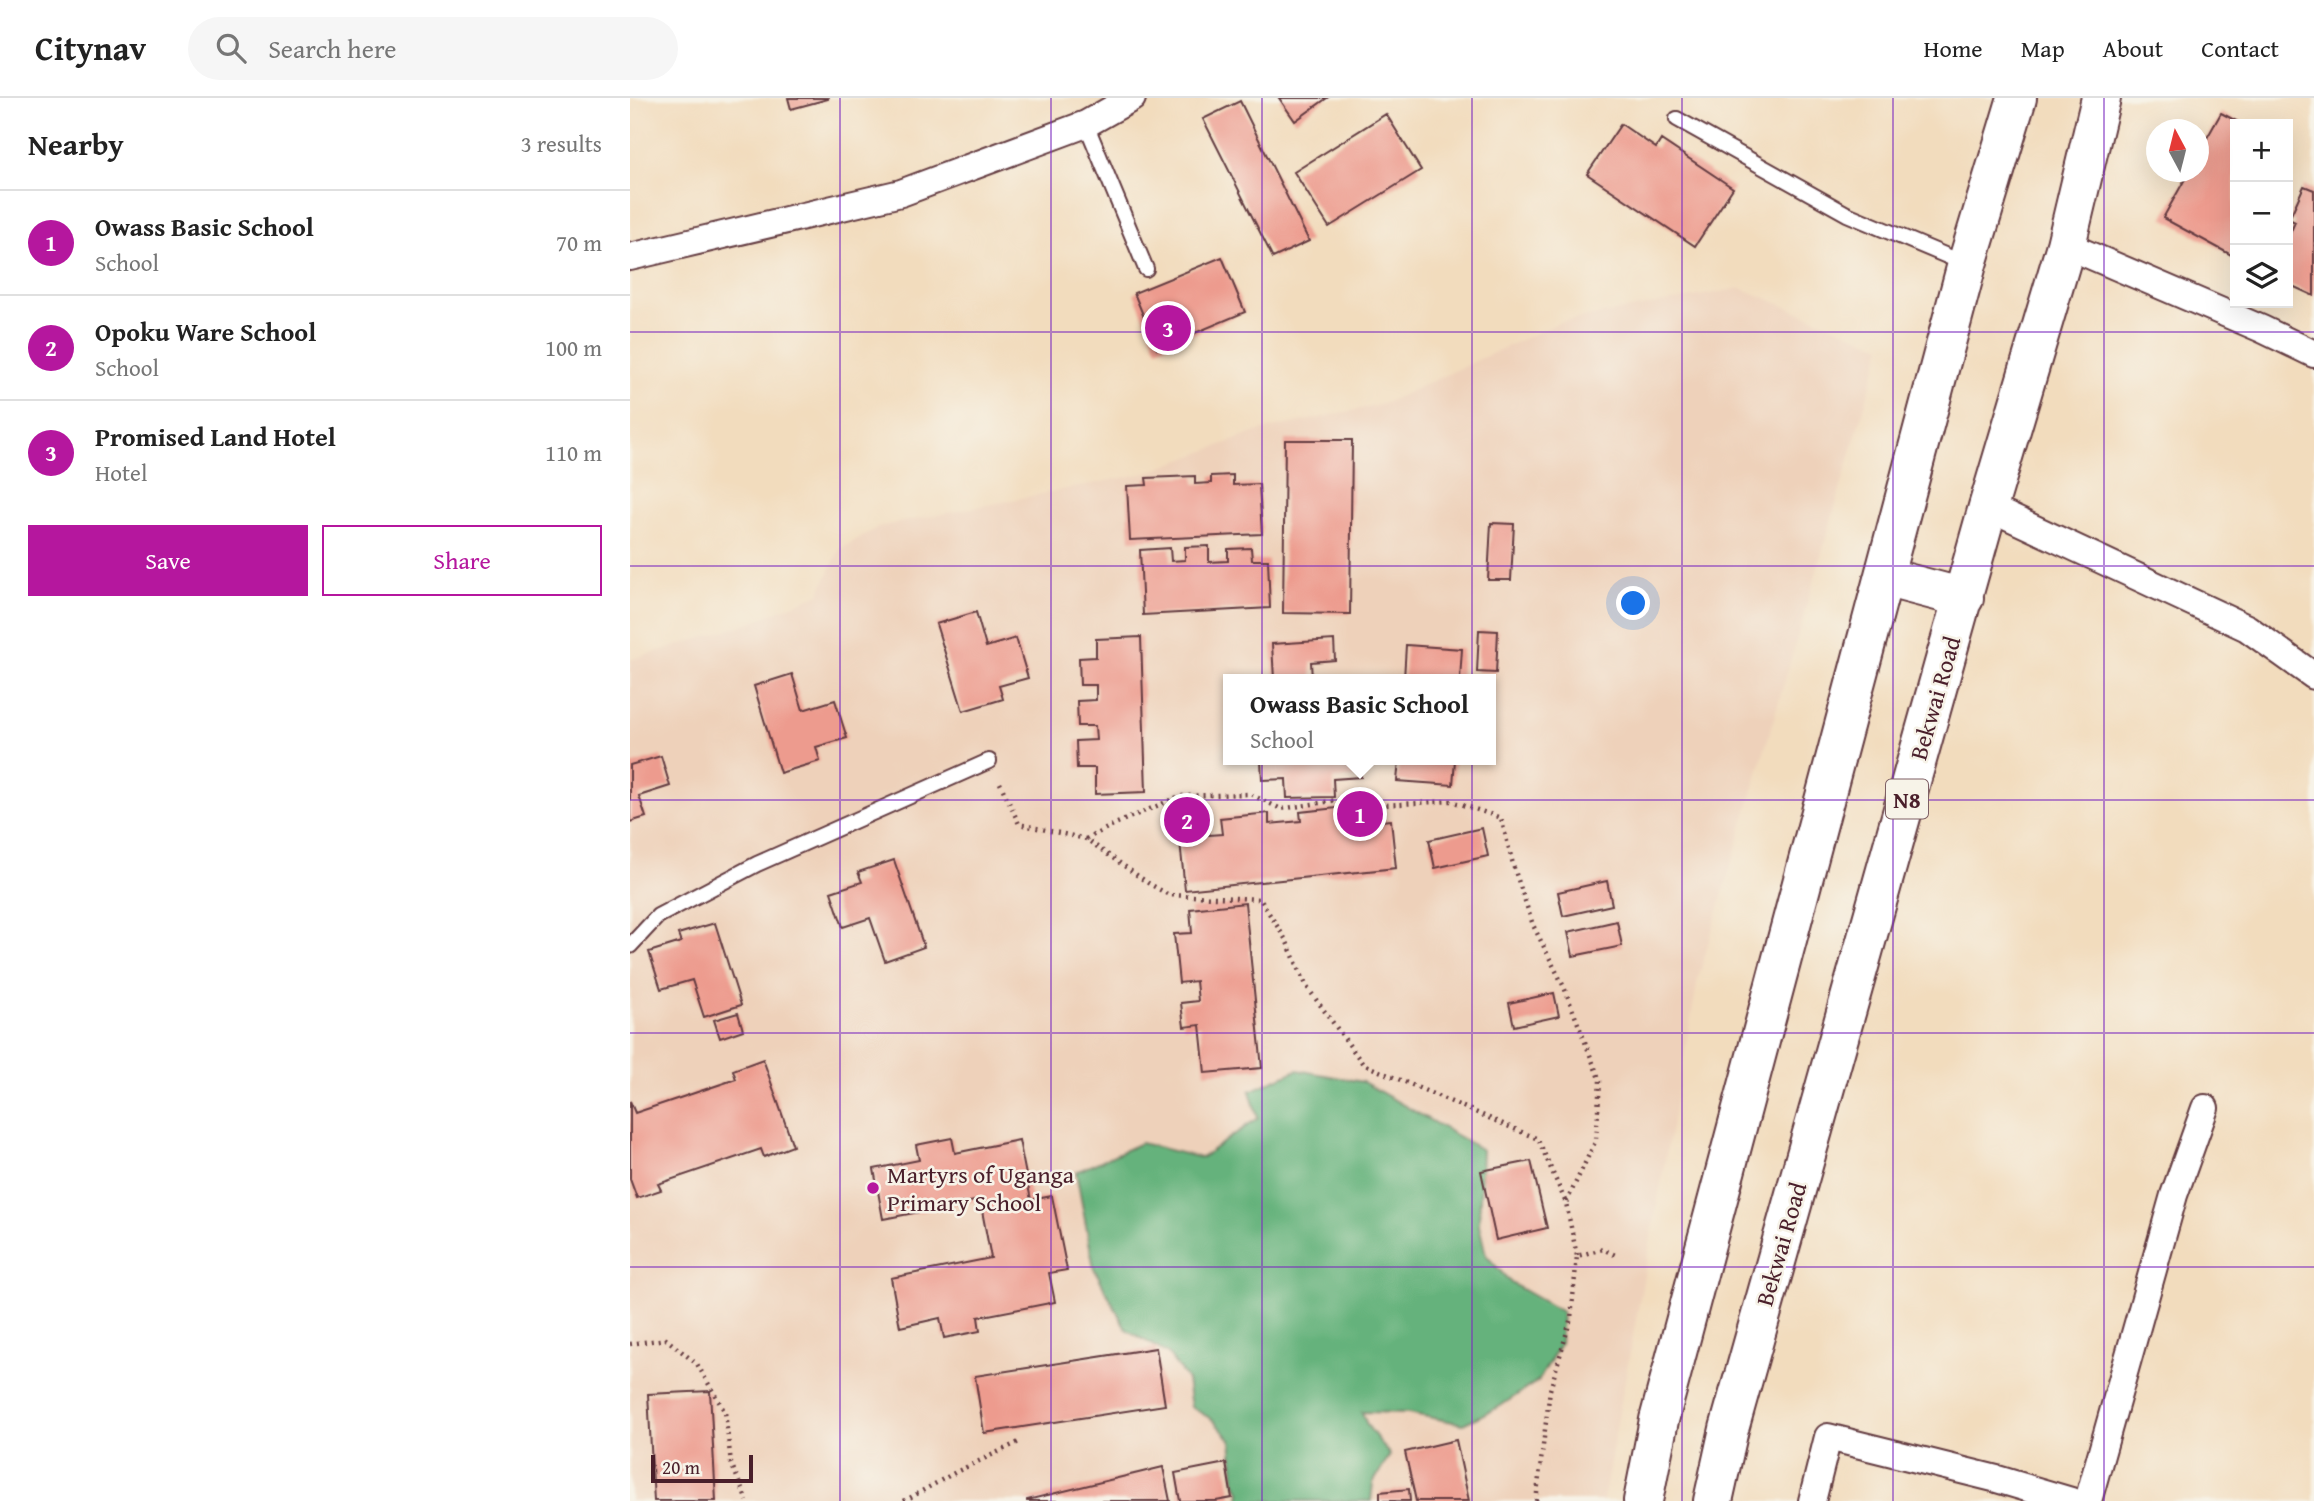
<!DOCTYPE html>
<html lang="en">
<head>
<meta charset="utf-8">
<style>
	body { margin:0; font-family:"Gentium Book Plus",serif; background:#f6f6f6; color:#222 }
	.controls { position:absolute; right:21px; top:21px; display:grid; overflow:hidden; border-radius:0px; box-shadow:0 7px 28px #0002 }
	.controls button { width:63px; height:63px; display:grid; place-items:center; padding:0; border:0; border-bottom:2px solid #e0e0e0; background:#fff; color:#222; font:35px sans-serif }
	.compass { position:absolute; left:1516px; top:21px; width:63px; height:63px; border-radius:50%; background:#fff; box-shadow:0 7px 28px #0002; rotate:353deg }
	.scale { position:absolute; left:21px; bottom:18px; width:102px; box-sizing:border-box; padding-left:7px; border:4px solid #4a1f2b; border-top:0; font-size:19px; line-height:24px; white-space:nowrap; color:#4a1f2b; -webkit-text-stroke:5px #f7f3e8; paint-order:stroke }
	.you { position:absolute; left:1004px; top:506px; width:24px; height:24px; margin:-18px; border:5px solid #fff; border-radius:50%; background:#1a73e8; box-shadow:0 0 0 10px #1a73e833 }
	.badge { display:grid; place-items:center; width:46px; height:46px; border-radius:50%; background:#b5179e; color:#fff; font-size:23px; font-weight:700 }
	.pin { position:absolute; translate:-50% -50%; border:4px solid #fff; box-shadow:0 2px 7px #0006 }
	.popup { position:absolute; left:593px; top:576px; width:273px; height:91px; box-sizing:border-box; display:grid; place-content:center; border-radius:0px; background:#fff; filter:drop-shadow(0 2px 5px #0005); font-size:23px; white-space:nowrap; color:#767676 }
	.popup b { font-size:26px; color:#222 }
	.popup::after { content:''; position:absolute; left:50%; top:100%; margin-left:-14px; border:14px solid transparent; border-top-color:#fff }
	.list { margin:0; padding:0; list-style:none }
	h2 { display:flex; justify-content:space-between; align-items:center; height:91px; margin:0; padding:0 28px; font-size:30px }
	h2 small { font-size:23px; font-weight:400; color:#767676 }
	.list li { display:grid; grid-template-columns:46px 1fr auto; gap:21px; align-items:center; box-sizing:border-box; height:105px; padding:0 28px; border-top:2px solid #e0e0e0 }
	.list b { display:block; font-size:26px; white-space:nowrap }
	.list p { margin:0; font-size:23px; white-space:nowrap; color:#767676 }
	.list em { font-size:23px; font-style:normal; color:#767676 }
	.actions { display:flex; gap:14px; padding:21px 28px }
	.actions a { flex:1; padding:16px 0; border:2px solid #b5179e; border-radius:0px; text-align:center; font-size:24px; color:#b5179e }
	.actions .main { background:#b5179e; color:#fff }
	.icon { flex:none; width:38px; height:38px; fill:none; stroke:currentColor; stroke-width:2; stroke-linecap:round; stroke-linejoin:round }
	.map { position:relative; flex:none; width:1684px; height:1403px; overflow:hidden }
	header { display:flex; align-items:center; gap:42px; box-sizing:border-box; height:98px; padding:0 35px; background:#fff; border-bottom:2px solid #e0e0e0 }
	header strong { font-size:33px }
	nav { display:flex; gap:38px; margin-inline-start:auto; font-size:24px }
	.search { width:490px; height:63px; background:#f6f6f6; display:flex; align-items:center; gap:18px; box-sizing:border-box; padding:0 24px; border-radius:38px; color:#767676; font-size:26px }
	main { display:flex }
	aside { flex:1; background:#fff }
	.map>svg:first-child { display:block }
	.built { fill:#eed1ba; fill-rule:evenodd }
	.forest { fill:#65b27b; stroke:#586853; stroke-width:2 }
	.building { fill:#ed9b8e }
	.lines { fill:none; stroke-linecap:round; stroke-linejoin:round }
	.lane-casing { stroke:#633b41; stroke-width:18 }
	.street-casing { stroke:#633b41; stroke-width:30 }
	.highway-casing { stroke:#633b41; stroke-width:42 }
	.path { stroke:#633b41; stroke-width:4.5; stroke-dasharray:2 5; stroke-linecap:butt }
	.lane { stroke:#fff; stroke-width:14 }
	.street { stroke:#fff; stroke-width:26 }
	.highway { stroke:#fff; stroke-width:38 }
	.grid { fill:none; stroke:#7b2cbf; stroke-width:2; stroke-opacity:0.55 }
	.poi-dot { fill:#b5179e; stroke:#f7f3e8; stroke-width:2.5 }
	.labels { text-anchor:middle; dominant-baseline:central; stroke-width:5; stroke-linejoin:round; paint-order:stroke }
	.shield { fill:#f7f3e8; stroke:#7e5f64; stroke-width:2 }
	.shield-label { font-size:23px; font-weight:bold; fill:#4a1f2b }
	.street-label { font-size:24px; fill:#4a1f2b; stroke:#f7f3e8 }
	.poi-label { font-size:24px; fill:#4a1f2b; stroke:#f7f3e8; text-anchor:start }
</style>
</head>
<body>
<header>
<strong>Citynav</strong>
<div class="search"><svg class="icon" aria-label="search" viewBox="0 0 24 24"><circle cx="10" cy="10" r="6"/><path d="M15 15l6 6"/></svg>Search here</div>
<nav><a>Home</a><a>Map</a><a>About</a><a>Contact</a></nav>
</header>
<main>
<aside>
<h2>Nearby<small>3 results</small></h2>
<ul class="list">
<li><span class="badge">1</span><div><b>Owass Basic School</b><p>School</p></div><em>70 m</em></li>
<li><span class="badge">2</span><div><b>Opoku Ware School</b><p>School</p></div><em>100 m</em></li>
<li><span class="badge">3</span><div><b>Promised Land Hotel</b><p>Hotel</p></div><em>110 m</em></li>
</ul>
<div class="actions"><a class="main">Save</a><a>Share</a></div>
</aside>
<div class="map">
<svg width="1684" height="1403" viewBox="0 0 1684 1403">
	<rect width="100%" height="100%" fill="#f7f3e8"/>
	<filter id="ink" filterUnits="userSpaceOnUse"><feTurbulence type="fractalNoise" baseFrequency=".0143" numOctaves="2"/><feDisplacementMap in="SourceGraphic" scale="14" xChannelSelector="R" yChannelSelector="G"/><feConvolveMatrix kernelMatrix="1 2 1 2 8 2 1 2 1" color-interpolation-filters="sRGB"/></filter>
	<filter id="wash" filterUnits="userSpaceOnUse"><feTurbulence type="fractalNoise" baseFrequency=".00686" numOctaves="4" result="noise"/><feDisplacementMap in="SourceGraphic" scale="28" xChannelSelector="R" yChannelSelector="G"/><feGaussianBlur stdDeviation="1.57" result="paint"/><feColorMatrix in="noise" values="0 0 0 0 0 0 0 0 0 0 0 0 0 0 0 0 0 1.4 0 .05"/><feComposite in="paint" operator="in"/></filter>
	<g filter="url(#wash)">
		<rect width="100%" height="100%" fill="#f2dcbd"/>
		<path class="built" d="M1111,190l141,58 -184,633 -95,522h-973v-841l117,-36 72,-30 20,-44 39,-23 268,-54 113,-42 124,-27 177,-82zM599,581h262v81h-262z"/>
		<path class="forest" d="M667,972l66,12 119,68 -3,75 7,30 25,28 51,29 -2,32 -21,36 -40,27 -36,17 -55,-11 -46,-1 5,13 23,30 -17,28 -2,18h-132l1,-9 -5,-11 -4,-41 -18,-20 -22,-13 -4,-27 -19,-26 -42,-25 -32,-61 -18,-96 65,-29 60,15 57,-40 -8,-27z"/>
		<g id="blocks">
			<path class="building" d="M158,0h40v1l-37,10z
				M649,0h48l-32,23z
				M610,3l69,140 -36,17 -70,-139z
				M1591,15l21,11h-7v133l-72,-39 26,-46h9v-18z
				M756,16l35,56 -92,57 -35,-55z
				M991,26l35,24 5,-8 72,48 -38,58 -108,-72z
				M1674,88l10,4v106l-26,-12v-46l7,-16 -6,-3z
				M592,159l23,55 -88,37 -23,-56z
				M655,342h67l-2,174 -67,-1z
				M603,377v10l26,-1 3,50 -132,6 -3,-54 20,-1 -1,-7 49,-2v8l16,-1v-7z
				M861,425l23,1 -3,56h-23z
				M579,448v16l19,-1v-12l23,-1 1,12h16l2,48 -127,7 -3,-65 30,-2 1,13 14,-1v-13z
				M346,514l10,35 30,-9 12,40 -29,8 4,13 -40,12 -27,-87z
				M849,532l19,1 -2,42 -19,-1z
				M511,539l5,155 -51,2v-26h-18l-1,-27 20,-1 -1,-14h-17l-1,-25 19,-1v-15h-16l-1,-27 17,-1v-18z
				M704,542l1,20 -24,2 1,17h-38l-2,-35z
				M776,547l56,4 -2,30h-56z
				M162,576l11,36 32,-10 12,38 -31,9 4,14 -40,12 -26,-87z
				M31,658l9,30 -31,10 7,21 -16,5v-57z
				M631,662h99l1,17 -28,2 1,18 -47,1 -1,-19 -24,1z
				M769,662h56l-2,25 -56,-4z
				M716,709l1,17 44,-4 5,48 -211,22 -7,-68 30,-3 1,16 13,-1 -2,-16 49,-5v11l32,-3 -1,-9z
				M852,730l6,28 -53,12 -6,-28z
				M264,762l30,87 -39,14 -15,-43 -27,9 -12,-35 31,-10 -4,-10z
				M977,783l5,24 -49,11 -5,-24z
				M615,805l17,165 -57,5 -5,-48 -16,2 -3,-24 17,-2 -2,-20 -17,2 -5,-49 18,-1 -2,-24z
				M987,823l5,25 -49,10 -5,-24z
				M85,825l26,82 -37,12 -12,-37 -31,9 -12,-37 32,-10 -3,-8z
				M924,895l5,23 -45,10 -5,-23z
				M108,915l5,17 -23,8 -6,-18z
				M133,961l30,87 -29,11 -3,-8 -103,35 3,6 -24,8 -7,-19v-78l5,12 101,-34 -3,-9z
				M322,1040l3,15 64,-13 12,60 21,-4 15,74 -18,3 6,29 -77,15 2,14 -36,7 -4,-20 -40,9 -9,-49 100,-20 -11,-58 -97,19 -9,-50 45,-9 -3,-15z
				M901,1063l16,67 -51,12 -15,-69z
				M526,1250l9,57 -181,28 -9,-57z
				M80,1293l6,110h-62l-6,-107z
				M826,1342l13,61h-53l-11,-49z
				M596,1365l6,35 -16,3h-36l-5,-28z
				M533,1369l7,34h-143v-1z
				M779,1391l1,12h-30v-9z"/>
		</g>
	</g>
	<g filter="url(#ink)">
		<use href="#blocks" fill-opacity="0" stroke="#633b41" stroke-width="2"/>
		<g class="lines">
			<g class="lane-casing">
				<path id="lane" d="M1047,21l170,95 119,50
					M456,26l60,145
					M0,848l28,-30 99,-52 232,-103"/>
			</g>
			<g class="street-casing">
				<path id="street" d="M1436,147l196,84 52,25
					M0,159l271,-64 185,-69 46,-26
					M1358,409l259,121 67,48
					M1182,1403l16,-64 169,42 74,22
					M1458,1403l86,-306 31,-87"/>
			</g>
			<g class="highway-casing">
				<path id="highway" d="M1254,479l80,21
					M1013,1403l16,-81 308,-1156 50,-166
					M1083,1403l16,-72 259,-922 78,-262 35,-147"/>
			</g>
			<path class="path" d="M370,685l19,41 67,15 62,44 21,12 91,4 26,41 21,47 56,77 175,75 28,64 11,53
				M456,741l29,-15 65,-28 70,-2 31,15 70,-11 32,7 68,-4 50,17 13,50 19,57 31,62 36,94 -4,59 -30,63
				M0,1246l36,-5 31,25 28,48 6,51 16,38
				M274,1403l52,-29 63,-30
				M906,1403l14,-111 21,-72 6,-62 26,-7 14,7"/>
			<use href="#lane" class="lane"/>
			<use href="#street" class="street"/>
			<use href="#highway" class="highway"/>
		</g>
	</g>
	<path class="grid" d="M210,0v1403M421,0v1403M632,0v1403M842,0v1403M1052,0v1403M1263,0v1403M1474,0v1403M0,234h1684M0,468h1684M0,702h1684M0,935h1684M0,1169h1684"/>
	<circle class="poi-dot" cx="243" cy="1090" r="7"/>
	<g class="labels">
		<rect class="shield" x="1256" y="681.5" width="42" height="39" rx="5"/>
		<g class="shield-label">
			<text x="1277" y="701">N8</text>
		</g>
		<g class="street-label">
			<text transform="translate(1305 600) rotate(-74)">Bekwai Road</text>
			<text transform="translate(1151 1146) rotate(-74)">Bekwai Road</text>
		</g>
		<g class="poi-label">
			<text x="257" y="1076">Martyrs of Uganga<tspan x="257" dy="28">Primary School</tspan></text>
		</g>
	</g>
</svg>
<div class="controls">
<button>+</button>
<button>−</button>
<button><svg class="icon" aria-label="layers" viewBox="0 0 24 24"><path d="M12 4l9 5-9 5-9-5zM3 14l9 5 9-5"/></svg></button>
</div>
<svg class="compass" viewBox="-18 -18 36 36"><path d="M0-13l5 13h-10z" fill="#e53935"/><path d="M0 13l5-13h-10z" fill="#767676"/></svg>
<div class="scale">20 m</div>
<div class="you"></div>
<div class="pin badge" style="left:730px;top:716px">1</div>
<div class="popup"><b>Owass Basic School</b>School</div>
<div class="pin badge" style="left:557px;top:722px">2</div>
<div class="pin badge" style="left:538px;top:230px">3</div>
</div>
</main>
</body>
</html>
